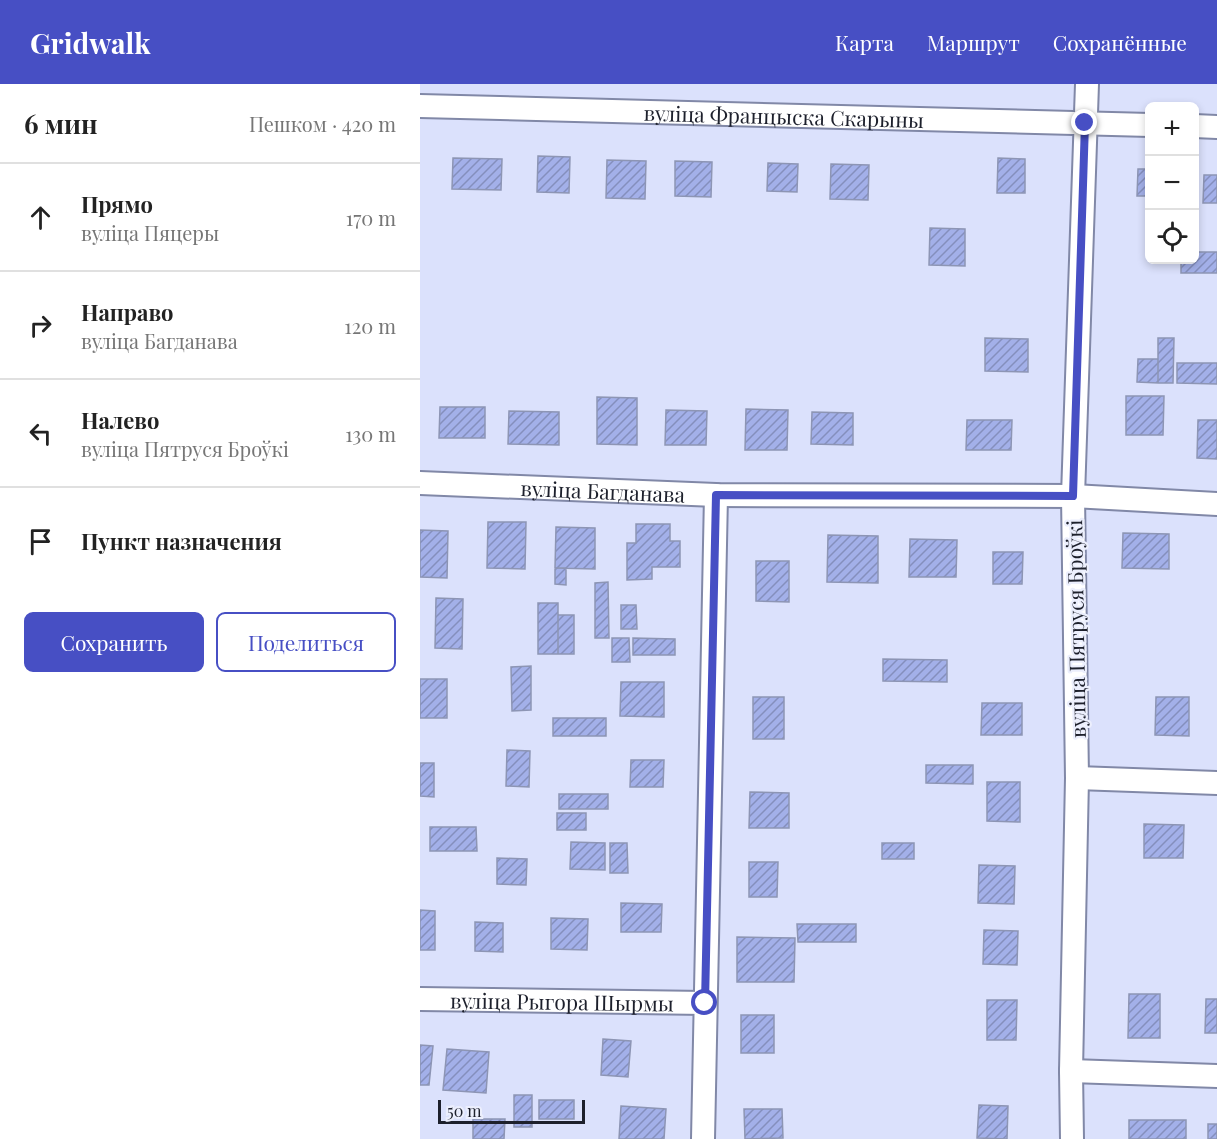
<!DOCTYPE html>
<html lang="ru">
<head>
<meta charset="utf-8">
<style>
	body { margin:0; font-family:"Playfair Display",serif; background:#f6f6f6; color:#222 }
	.controls { position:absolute; right:18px; top:18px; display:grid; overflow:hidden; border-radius:9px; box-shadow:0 3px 9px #0003 }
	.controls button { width:54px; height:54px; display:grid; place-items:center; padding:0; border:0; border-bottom:2px solid #e0e0e0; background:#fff; color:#222; font:30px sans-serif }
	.scale { position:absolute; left:18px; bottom:15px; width:147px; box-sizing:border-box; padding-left:6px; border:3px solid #1d202c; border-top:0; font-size:16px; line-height:21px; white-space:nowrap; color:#1d202c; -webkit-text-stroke:4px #eceffd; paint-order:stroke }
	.stop { position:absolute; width:18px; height:18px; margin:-14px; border:4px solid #474fc4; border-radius:50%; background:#fff }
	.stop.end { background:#474fc4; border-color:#fff; box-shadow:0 2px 6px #0008 }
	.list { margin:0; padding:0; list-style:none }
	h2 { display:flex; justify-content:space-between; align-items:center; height:78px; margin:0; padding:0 24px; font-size:26px }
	h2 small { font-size:20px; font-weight:400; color:#767676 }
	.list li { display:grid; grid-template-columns:39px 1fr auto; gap:18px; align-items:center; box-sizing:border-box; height:108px; padding:0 24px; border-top:2px solid #e0e0e0 }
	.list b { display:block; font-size:22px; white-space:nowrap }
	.list p { margin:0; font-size:20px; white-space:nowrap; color:#767676 }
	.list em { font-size:20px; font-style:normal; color:#767676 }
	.actions { display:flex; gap:12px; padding:18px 24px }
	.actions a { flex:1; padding:14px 0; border:2px solid #474fc4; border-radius:9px; text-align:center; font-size:21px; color:#474fc4 }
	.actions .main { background:#474fc4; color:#fff }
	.icon { flex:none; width:33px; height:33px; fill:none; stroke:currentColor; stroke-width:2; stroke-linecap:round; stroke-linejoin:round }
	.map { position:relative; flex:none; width:797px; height:1055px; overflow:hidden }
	header { display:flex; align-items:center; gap:36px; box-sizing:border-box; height:84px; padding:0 30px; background:#474fc4; color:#fff }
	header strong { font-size:28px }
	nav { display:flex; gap:33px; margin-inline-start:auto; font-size:21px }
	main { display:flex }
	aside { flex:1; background:#fff }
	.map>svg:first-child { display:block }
	.building { fill:url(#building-hatch); stroke:#8d95b4; stroke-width:1.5 }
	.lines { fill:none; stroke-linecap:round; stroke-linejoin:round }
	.street-casing { stroke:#8188a7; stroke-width:26 }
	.street { stroke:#fff; stroke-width:22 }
	.route { stroke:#474fc4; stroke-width:8 }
	.labels { text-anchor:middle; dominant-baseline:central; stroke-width:4.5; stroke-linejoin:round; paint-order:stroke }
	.street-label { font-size:21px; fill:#1d202c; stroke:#eceffd }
</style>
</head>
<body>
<header>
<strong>Gridwalk</strong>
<nav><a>Карта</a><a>Маршрут</a><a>Сохранённые</a></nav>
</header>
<main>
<aside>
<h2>6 мин<small>Пешком · 420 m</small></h2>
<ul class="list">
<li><svg class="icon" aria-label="ahead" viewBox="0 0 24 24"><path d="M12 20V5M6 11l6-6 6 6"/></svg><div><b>Прямо</b><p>вуліца Пяцеры</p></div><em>170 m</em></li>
<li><svg class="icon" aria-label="right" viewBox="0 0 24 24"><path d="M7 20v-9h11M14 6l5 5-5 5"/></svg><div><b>Направо</b><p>вуліца Багданава</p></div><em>120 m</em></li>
<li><svg class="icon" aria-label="left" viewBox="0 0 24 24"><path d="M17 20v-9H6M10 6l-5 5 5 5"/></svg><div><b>Налево</b><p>вуліца Пятруся Броўкі</p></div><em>130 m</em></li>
<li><svg class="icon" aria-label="arrive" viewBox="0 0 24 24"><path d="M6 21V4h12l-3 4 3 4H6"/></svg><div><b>Пункт назначения</b></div></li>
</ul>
<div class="actions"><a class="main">Сохранить</a><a>Поделиться</a></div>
</aside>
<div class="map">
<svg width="797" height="1055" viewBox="0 0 797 1055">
	<defs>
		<pattern id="building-hatch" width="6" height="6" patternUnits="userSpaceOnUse" patternTransform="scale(1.5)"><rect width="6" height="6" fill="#a3b0e9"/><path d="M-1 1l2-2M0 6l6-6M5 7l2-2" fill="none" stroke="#848fbd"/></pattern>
	</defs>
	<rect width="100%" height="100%" fill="#dbe1fc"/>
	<path class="building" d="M118,72l32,1 -1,36 -32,-1z
		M33,74l49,1 -1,31 -49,-1z
		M578,74l27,1v34h-28z
		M187,76l39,1 -1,38 -39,-1z
		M255,77l37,1 -1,35 -36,-1z
		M348,79l30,1 -1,28 -30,-1z
		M411,80l38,1 -1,35 -38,-1z
		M718,85h12v27h-13z
		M784,91h13v28h-14z
		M510,144l35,1v37l-36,-1z
		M774,168h23v21h-36v-13h13z
		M565,254l43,1v33l-43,-1z
		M738,254h16l-1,45h-15z
		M718,275h20v24l-21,-1z
		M757,279h40v21l-40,-1z
		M706,312h38l-1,39h-37z
		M177,313l40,1v47l-40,-1z
		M20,323h45v31h-46z
		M326,325l42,1 -1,40h-42z
		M246,326l41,1 -1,34h-41z
		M89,327l50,1v33l-51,-1z
		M392,328l41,1v32l-42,-1z
		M547,336h45l-1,30h-45z
		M778,336h19v39l-20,-1z
		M68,438h38l-1,47 -38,-1z
		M216,440h34v17h10v26h-28v12l-25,1v-37h9z
		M136,443l39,1v41l-40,-1z
		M0,446l28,1 -1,47 -27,-1z
		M703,449l46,1v35l-47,-1z
		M408,451l50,1v47l-51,-1z
		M490,455l47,1 -1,37h-47z
		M573,468h30l-1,32h-29z
		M336,477h33v41l-33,-1z
		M135,484h11v17l-11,-1z
		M188,498l1,56h-14v-55z
		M16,514l27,1 -1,50 -27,-1z
		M118,519h20v51h-20z
		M201,521h15l1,24h-16z
		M138,531h16v39h-16z
		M192,554h17l1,24h-18z
		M213,554l42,1v16h-42z
		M463,575l64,1v22l-64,-1z
		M111,582v44l-19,1 -1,-44z
		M0,595h27v39h-27z
		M201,598h43v35l-44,-1z
		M333,613h31v42h-31z
		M736,613h33v39l-34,-1z
		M562,619h40v32h-41z
		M133,634h53v18h-53z
		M87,666l23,1 -1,36 -23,-1z
		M211,676h33l-1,27h-33z
		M0,679h14v34l-14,-1z
		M506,681h47v19l-47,-1z
		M567,698h33v40l-33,-1z
		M330,708l39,1v35h-40z
		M139,710h49v15h-49z
		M137,729h29v17h-29z
		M724,740l40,1 -1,33h-39z
		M10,743h46l1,24h-47z
		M151,758l34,1v27l-35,-1z
		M190,759h17l1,30h-18z
		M462,759h32v16h-32z
		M77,774l30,1 -1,26 -29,-1z
		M329,778h29l-1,35h-28z
		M559,781l36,1 -1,38 -36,-1z
		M201,819l41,1 -1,28h-40z
		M0,826l15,1v39h-15z
		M131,834l37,1 -1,31 -36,-1z
		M55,838l28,1v29l-28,-1z
		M377,840h59v18h-58z
		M564,846l34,1 -1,34 -34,-1z
		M317,853l58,1 -1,44h-57z
		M709,910h31v44h-32z
		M786,915h11v34h-12z
		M567,916h30l-1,40h-29z
		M321,931h33v38h-33z
		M183,955l28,2 -3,36 -27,-2z
		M0,961l13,1 -4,39h-9z
		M27,965l42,3 -3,41 -43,-3z
		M94,1011h18v32h-18z
		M119,1016h35v19h-35z
		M559,1021l29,1 -1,33 -30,-1z
		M201,1022l45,3 -2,30h-45z
		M324,1025h38l1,29 -38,1z
		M53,1035h32l-1,20h-31z
		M709,1036h57v19h-57z
		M788,1040h9v15h-9z"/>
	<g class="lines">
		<g class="street-casing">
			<g id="street">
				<path id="s1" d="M0,22l730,19"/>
				<path d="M774,42l23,1"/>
				<path id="s2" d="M0,399l296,12 357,1 144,8"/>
				<path d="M657,694l140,5"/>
				<path id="s3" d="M0,915l285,4"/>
				<path d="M651,987l146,5"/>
				<path d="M283,1055l13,-644"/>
				<path d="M652,1055l-1,-68 6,-293 -4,-282 14,-412"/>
			</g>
		</g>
		<use href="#street" class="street"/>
	</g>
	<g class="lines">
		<path class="route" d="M285,919l11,-508 357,1 12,-373"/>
	</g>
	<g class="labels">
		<g class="street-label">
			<text stroke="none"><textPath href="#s1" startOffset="364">вуліца Францыска Скарыны</textPath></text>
			<text stroke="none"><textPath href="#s2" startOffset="183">вуліца Багданава</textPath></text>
			<text transform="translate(655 545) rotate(-91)">вуліца Пятруся Броўкі</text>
			<text stroke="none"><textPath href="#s3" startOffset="142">вуліца Рыгора Шырмы</textPath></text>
		</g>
	</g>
</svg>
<div class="controls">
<button>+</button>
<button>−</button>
<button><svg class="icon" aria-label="locate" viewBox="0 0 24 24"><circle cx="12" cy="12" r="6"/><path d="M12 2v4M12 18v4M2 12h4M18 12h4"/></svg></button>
</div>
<div class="scale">50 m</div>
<div class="stop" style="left:285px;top:919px"></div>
<div class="stop end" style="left:665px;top:39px"></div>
</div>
</main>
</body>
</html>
